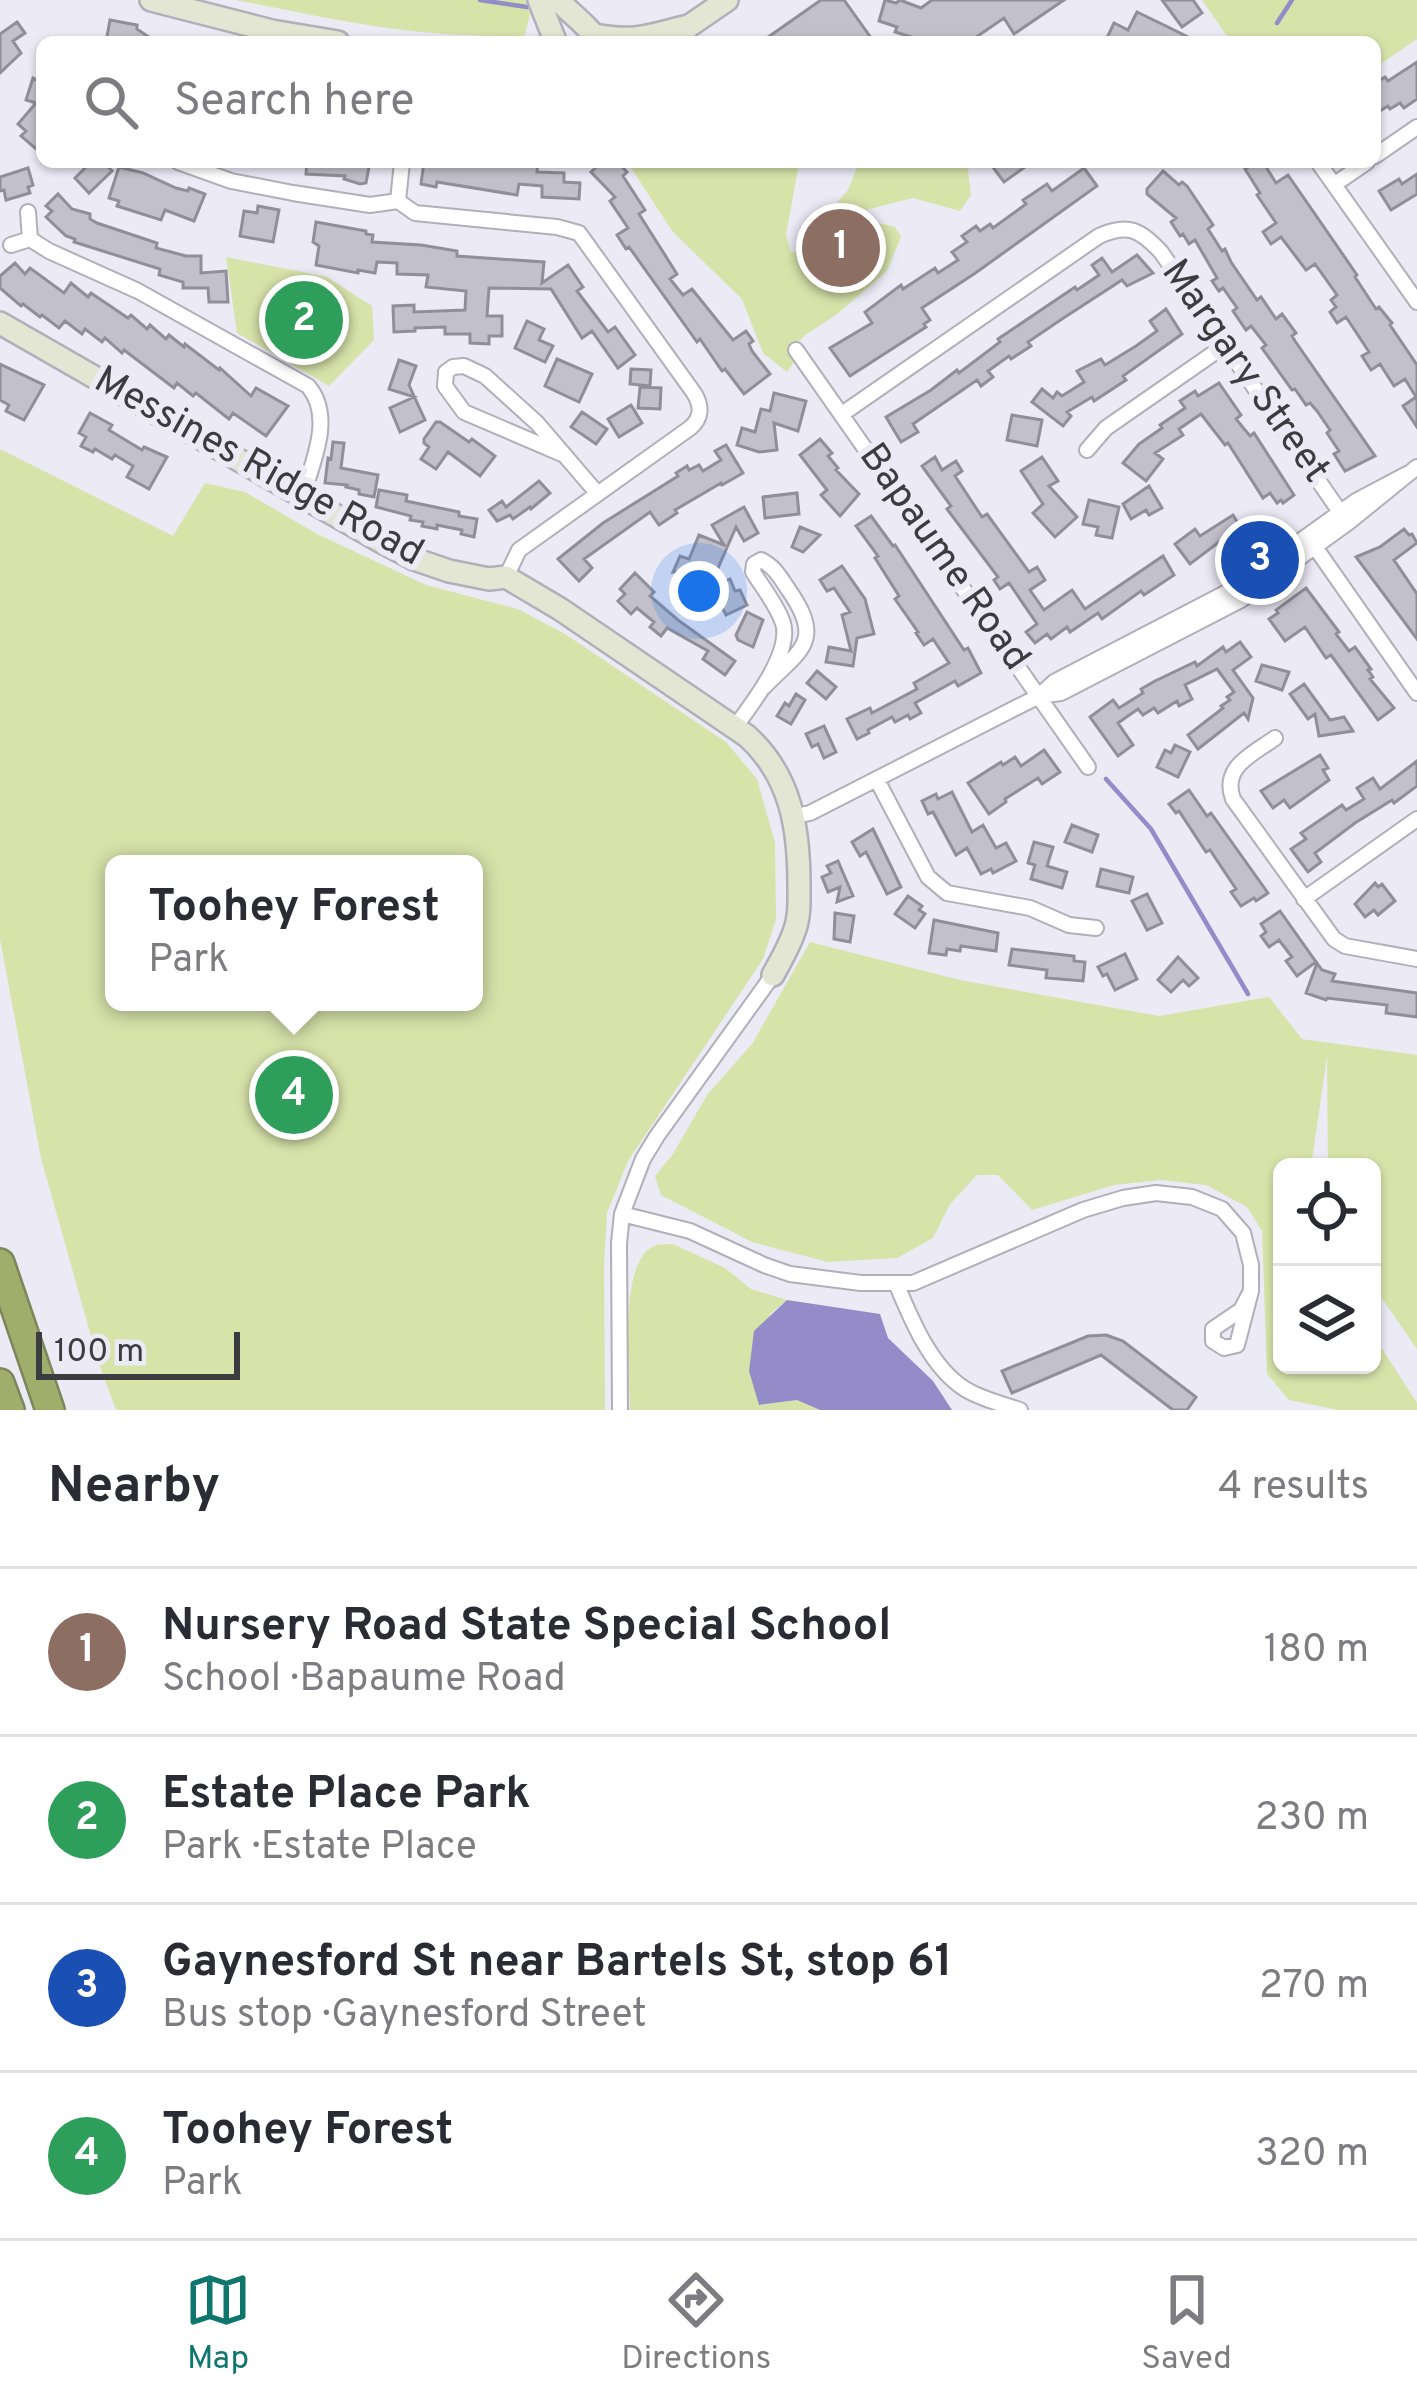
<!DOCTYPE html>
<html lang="en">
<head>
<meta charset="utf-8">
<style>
	body { margin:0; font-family:Overpass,sans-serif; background:#f2f2f3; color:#2b2b33 }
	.controls { position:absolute; right:36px; bottom:36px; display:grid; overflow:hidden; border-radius:18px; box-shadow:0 3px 9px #0004 }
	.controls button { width:108px; height:108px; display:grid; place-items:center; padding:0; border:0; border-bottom:3px solid #e1e1e2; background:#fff; color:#2b2b33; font:60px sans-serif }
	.scale { position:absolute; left:36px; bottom:30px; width:204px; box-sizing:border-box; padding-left:12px; border:6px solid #3c3b3f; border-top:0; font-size:33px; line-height:42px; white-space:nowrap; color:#3c3b3f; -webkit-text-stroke:9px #ebeaf5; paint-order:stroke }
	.you { position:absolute; left:699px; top:591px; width:42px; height:42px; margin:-30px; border:9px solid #fff; border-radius:50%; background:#1a73e8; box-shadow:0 0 0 18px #1a73e833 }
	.badge { display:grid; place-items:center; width:78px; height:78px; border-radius:50%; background:#0f766e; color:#fff; font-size:39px; font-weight:700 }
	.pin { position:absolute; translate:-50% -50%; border:6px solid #fff; box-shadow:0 3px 12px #0006 }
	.popup { position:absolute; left:105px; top:855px; width:378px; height:156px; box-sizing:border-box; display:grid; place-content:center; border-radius:18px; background:#fff; filter:drop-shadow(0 3px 9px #0005); font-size:39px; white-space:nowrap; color:#7c7c81 }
	.popup b { font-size:45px; color:#2b2b33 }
	.popup::after { content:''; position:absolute; left:50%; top:100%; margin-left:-24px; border:24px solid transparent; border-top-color:#fff }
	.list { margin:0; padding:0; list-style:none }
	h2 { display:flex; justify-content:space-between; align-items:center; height:156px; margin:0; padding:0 48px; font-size:51px }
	h2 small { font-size:39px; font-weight:400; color:#7c7c81 }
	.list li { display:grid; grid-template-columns:78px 1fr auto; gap:36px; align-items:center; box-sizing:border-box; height:168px; padding:0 48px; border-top:3px solid #e1e1e2 }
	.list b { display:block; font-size:45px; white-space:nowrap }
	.list p { margin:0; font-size:39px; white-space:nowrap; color:#7c7c81 }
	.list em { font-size:39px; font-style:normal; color:#7c7c81 }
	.icon { flex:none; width:66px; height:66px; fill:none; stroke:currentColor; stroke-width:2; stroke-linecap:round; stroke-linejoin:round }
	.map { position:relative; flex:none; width:1417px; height:1410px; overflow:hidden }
	.search { position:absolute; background:#fff; box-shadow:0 3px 9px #0004; left:36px; right:36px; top:36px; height:132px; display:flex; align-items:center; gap:30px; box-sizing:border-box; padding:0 42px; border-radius:18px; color:#7c7c81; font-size:45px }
	.sheet { height:828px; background:#fff }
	nav { display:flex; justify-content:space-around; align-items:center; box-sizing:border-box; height:168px; border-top:3px solid #e1e1e2; background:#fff; font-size:33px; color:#7c7c81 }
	nav a { display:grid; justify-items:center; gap:6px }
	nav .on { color:#0f766e }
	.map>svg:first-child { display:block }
	.green { fill:#d8e3aa; fill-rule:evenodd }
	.water { fill:#948bc8 }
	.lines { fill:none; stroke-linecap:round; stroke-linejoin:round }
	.stream { stroke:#948bc8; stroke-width:4.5 }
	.building { fill:#c2c0cb; stroke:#8f8e99; stroke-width:3 }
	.street-casing { stroke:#b0afba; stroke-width:18 }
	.secondary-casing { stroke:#b0afba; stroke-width:26 }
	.highway-casing { stroke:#7e855b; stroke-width:32 }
	.street { stroke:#fff; stroke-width:14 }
	.secondary { stroke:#e3e6d2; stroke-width:21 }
	.highway { stroke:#a1ad6a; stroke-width:27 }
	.labels { text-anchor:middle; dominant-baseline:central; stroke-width:12; stroke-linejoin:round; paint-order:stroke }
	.street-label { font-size:39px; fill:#3c3b3f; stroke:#ebeaf5 }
</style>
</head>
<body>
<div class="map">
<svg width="1417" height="1410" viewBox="0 0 1417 1410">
	<rect width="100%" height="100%" fill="#ebeaf5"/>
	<path class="green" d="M236,0h289l5,14 -5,21c-19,4 -37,1 -56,0 -79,-2 -156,-20 -233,-35z
		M1202,0h215v39l-42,29v-26h-144z
		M627,162h162l9,7 -12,66 5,17 24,-3 8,-5 1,-12 12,-8 30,6 13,-7 16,4 6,10 -14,34 -51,44 -31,20 -10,11 -1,16 -7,10 -24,-19 -21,-54 -69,-67z
		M859,162h108l4,33 -11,16 -47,-13 -63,16 -11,-1 -3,-9 12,-14z
		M226,257l101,20 45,29 2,34 -45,46 -92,-53z
		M0,449l173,87 32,-53 40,9 72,42 109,51 92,24 47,25 161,108 31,37 18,64 1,76 -13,40 -135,202 -21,52 -3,52 1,145h-489l-18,-49 -57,-203 -41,-219zM114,864h360v138h-360z
		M810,942l150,38 199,36 110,-19 33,42 115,16v294l-45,-65v-117h-44l-1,-111 -16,111h-29v198h90v-32l45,70v7h-79l-49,-10 -22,-26 -5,-143 -15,-24 -41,-22 -45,-5 -47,5 -82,25 -34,-35h-21l-27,29 -17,34 -36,20 -69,4 -76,-20 -91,-47 -6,-19 18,-22 34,-59 45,-51z
		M673,1244l52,24 26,21 36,11 -17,14 -10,91 37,-5 23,10h-190c0,-35 -13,-148 24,-164 6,-3 13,-1 19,-2z"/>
	<path class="water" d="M787,1300l93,14 8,24 45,43 19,29h-132l-23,-10 -38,5 -10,-34 5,-40z"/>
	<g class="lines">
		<path class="stream" d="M480,0l47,7
			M1277,23l15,-23
			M1106,779l45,50 97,165"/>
	</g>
	<path class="building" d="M821,0h23l30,42h-113z
		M885,0l11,3 4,-3 21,8 11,-8h132l-50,34 -10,-16 -35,24h-41l-33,-10 2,-5 -18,-6z
		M1162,0h31l9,13 -20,14z
		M1137,12l31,15 30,15h-93l9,-19 14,7z
		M110,20l27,5v4l19,13h-50z
		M17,22l8,11 -12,8 8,12 -21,20v-39z
		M1417,62v37l-13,9 -4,-5 -10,6 -2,-3 -13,8v-31l10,-6 3,4z
		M33,78l9,5v71l-21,-18 5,-5 -8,-7 18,-21 -10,-3z
		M91,162h13l8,9 -23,22 -14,-15z
		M307,162h63l-4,21 -6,1 -16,-5 1,-3 -39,-2z
		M424,162l41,3v-3l73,1 -1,9 27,1v9l16,1 -1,16 -37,-2v-11l-23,-2 -2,11 -80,-13 -1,5 -15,-3z
		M602,162h15l10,10 -4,4 22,34 -6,4 38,60 -7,5 13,16 9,-6 41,51 13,-9 7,10 -4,3 3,7 18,23 -26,20 -19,-25 -3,2 -22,-32 -3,3 -68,-95 -3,2 -9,-14 11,-7 -18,-27 5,-4 -24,-25z
		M989,162h43l-28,20z
		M1256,162h7l13,21 12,-8 69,100 -2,2 21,32 3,-2 13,16 -2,2 27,40v62l-14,-21 13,-9 -11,-18 -11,7 -14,-22 -9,6 -9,-14 7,-4 -23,-35 -9,6 -7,-11 6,-5 -5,-7 6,-5 -22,-31 -9,6 -25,-33 -10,7 -8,-12 13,-9 -19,-28 3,-2 -15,-24z
		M119,167l24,6 33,15 12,3 1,-3 16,6 -11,27 -29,-11 -4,10 -44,-14 2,-5 -10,-3z
		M28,168l5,17 -5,2 2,6 -24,7 -2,-10 -4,1v-14z
		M1084,168l13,18 -123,88 -52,34 8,12 -6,4 2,3 -76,49 -20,-28 42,-25 -7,-11 36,-27 2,4 32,-21 3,5 20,-13 -6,-8 15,-10 -5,-6 14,-10 4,5 10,-7 3,4 33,-24 -3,-4 24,-16 5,7z
		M1163,171l16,14 3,-3 5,4 26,39 -5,4 14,22 3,-2 6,13 26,38 4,-3 15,22 6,-5 14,19 -4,3 3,5 80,115 -30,15 -11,-17 5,-3 -12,-18 3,-3 -13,-19 -7,-8 -4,2 -11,-16 -3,1 -30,-42 4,-3 -15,-19 -5,4 -13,-19 4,-3 -14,-20 -4,3 -7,-10 5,-3 -22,-38 -6,4 -6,-10 -3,2 -9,-14 5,-4 -29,-24v-5z
		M1417,174v20l-26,16 -12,-19 20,-12 3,5z
		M58,194l14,15 18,5v5l7,4 60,20 -1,5 30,8h15v17l25,-2 2,31h-19l-1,-14h-25v-6l-24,-7 1,-6 -86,-27 1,-3 -9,-3 -20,-19 6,-6 -6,-5z
		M258,206l21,4 -6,32 -33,-6 4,-25 13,2z
		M316,222l50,9v3l7,1 -1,7 49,3 36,6v5l87,6 -2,21 26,-18 15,22 -6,4 31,41 7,-5 20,28 -17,13 -26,-37 -10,7 -31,-49 -62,-1 -2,28h15v20h-13v8l-19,-1v-9h-25v-7l-30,1v3l-21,1 -1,-26 21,-1v7l51,-2 1,-19 -40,-4 2,-12 -31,-1v-11l-20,-1 -2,11 -17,-3v3l-42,-8 3,-19 -6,-4z
		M1137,255l16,18 -26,13 -5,-6 -60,39 -34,23 3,4 -20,13 -2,-3 -21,15 5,6 -12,9 -4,-6 -64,44 5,8 -17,10 -15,-25 45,-27 26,-20 2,3 41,-31 -2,-3 77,-52 2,3 22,-15 -7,-10 10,-7 10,14z
		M15,263l10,11 5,-6 34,25 7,-10 17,14 3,-4 37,25 3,-3 16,14 3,-4 16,14 3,-4 15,12 1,-3 34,26 1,-2 31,28 5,-8 32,18 -22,30 -33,-23 -4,6 -33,-26 -3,3 -16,-13 -3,5 -50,-38 -2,3 -17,-15 -3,4 -17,-13 -3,5 -17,-13 -6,7 -17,-13 -2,2 -17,-13 -2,2 -21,-18v-12z
		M1166,309l16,25 -59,42 3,4 -32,21 -2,-4 -25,15 4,4 -8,10 -31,-24 10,-13 11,9 4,-6 5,4 22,-14 -7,-11 24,-12 4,6 31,-19 21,-15 -7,-10z
		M527,321l17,8 -5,11 14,6 -8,16 -30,-14z
		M557,359l35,15 -13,28 -34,-16z
		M399,360l17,6 -7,19 16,35 -25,12 -10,-24 24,-11 -25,-8z
		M0,364l44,21 -20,35 -18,-9 3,-6 -9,-5z
		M631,369l20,1 -1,16 -20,-2z
		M1219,383l22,32 -5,4 14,17 4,-3 40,62 -11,8 -2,-3 -4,3 -7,-10 -7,5 -35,-55 -3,2 -24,-31 -22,15 4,6 -28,18 8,6 -17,22 -23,-18 16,-19 23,-16 -2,-3 25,-17 -5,-7 15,-10 3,5z
		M640,387l21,1 -1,21 -22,-1z
		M774,393l32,8 -8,30 -24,-8 3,27 -18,2 -22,-7 5,-17 13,4 6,-23 9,2z
		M631,405l11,18 -23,14 -11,-18z
		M582,412l25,17 -11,15 -25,-17z
		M90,413l22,12 -3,5 33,20 2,-3 23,10 -18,32 -22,-12 6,-11 -18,-11 -3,4 -17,-10 -2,3 -12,-6 5,-9 -7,-4z
		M1012,415l30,5 -5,26 -30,-6z
		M436,422h4l29,20 3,-3 23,17 -15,20 -32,-24 -12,17 -15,-10 8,-12 -5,-4v-4z
		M820,439l12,14 -4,3 10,12 -2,2 23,24 -19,22 -19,-21 6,-5 -27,-35z
		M333,442l11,1 -3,25 37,7 -4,22 -15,-3v-4l-13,-3 1,-2 -22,-2 3,-25 3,1z
		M726,445l17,28 -21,12 -1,-2 -46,27 2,3 -18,12 -9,-13 -66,47 8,9 -13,13 -21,-22 45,-36 75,-47 -2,-3 11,-7 2,4 10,-5 4,6 18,-11 -6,-9z
		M935,457l7,13 14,-9 6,10 -7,5 27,41 5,-3 42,58 8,-5 8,13 -15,10 14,20 28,-20 13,19 78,-53 11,19 -30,20 -3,-4 -39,28 -4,-6 -28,19 -3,-5 -16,12 -4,-5 -12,9 -9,-11 11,-8 -28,-41 -9,6 -6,-9 4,-3 -51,-68 4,-3 -29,-40z
		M1042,457l16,24 -9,5 28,31 -22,20 -22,-24 10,-9 -22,-33z
		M539,481l11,12 -19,16 -1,-2 -17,12 -3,-4 -13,6 -8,-11 13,-9 4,6z
		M1149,486l13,22 -13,7 -3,-5 -15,9 -8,-15z
		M379,490l28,5 -1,6 53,11v4l18,3 -3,18 -13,-3 1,-4 -25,-5v4l-15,-3 1,-4 -13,-2 1,-4 -35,-9z
		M797,493l2,21 -34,4 -2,-21z
		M1089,500l30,7 -7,31 -16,-3 2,-8 -15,-3z
		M744,507l14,26 -14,8 -8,-14 -21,48 -12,-5 -30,2 7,-16 9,3 10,-24 25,10 -12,-20z
		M1233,515l16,27 -22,14 -8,-14 -29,22 -15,-20 20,-15 5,7z
		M871,516l22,30 2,-1 69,105 4,-2 13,25 -23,13 -3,-5 -40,22 6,10 -11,6 -2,-4 -13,7 -3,-5 -24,13 1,3 -12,6 -10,-20 23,-11 2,5 45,-24 -3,-6 35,-20 -16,-24 -9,6 -8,-12 2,-1 -23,-33 4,-3 -24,-38 3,-2 -22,-30z
		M800,527l20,8 -17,17 -11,-5z
		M1404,529l5,6 3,-1 5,9 -23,17 23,34v45l-61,-82 24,-10z
		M842,566l23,33 9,35 -17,4 -4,28 -27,-4 3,-15 22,4 -9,-36 8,-3 -16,-24 -7,3 -7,-11z
		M635,573l19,19 -4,4 28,24 57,41 -10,14 -22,-16 5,-8 -41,-23 -6,8 -11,-9 4,-5 -17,-14 -6,6 -13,-13 7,-7 -5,-5z
		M730,579l5,12 5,-1 7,15 -21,10 -14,-28z
		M1306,588l33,44 -3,2 13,17 6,-4 16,22 -3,1 5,7 -3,2 24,29 -16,12 -47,-65 -5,3 -21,-31 -20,14 -16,-22 9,-6 -2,-3z
		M747,612l16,8 -10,27 -15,-7 -2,-5z
		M1240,642l11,15 -18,13 20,28 -5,21 -4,-6 -46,36 -10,-14 35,-27 -2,-2 9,-6 -3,-3 7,-5 -17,-23 -32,16 7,14 -13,7 -2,-5 -19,12 -4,-5 -11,7 -5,-6 -20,14 15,22 -15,11 -28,-39 23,-17 6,8 24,-15 -2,-4 14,-8 40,-19 2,4 26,-19 3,5z
		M1262,665l27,7 -7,18 -26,-9z
		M817,671l19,16 -10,12 -19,-16z
		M1304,684l26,36 14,-3 9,14 -34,5 -4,-22 -7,5 -18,-25z
		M796,694l9,6 -14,24 -14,-8 8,-13 4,3z
		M824,726l12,26 -12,6 -6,-14 -6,3 -6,-13z
		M1175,745l15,7 -12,25 -21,-10 8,-17 6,3z
		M1044,750l16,22 -18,12 -4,-6 -33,21 1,3 -17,12 -21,-31 33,-21 2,3 12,-8 6,9z
		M1320,755l8,13 -5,2 6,10 -39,28 -6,-8 -11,8 -12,-17z
		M1417,761v25l-23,17 -2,-3 -37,23 -40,30 6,9 -13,10 -17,-23 15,-10 -5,-6 41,-28 4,5 18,-11 -7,-11 16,-10 7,11z
		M1189,790l18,26 4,-3 57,80 -12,8 -2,-3 -13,8 -10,-14 5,-3 -26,-39 -4,2 -27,-41 -3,2 -7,-9z
		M952,792l20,40 11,-7 13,23 10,-5 10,18 -23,12 -2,-4 -10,5 -14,-26 -11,7 -23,-43 -5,2 -6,-13 14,-7 2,5z
		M1072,825l26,10 -6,17 -27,-10z
		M873,829l28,58 -14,7 -21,-42 -6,4 -8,-14z
		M1034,842l19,5 -6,19 20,6 -5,16 -31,-9 4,-14 -7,-2z
		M838,861l15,35 -16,6 3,-15 -12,5 -6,-15 9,-4 -4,-7z
		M1101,869l32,8 -4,16 -32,-7z
		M1375,883l3,4 4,-3 13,17 -17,14 -4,-5 -9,7 -10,-13z
		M1147,894l15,29 -15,7 -15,-29z
		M908,896l14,10 -3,4 6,4 -10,14 -20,-14z
		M1280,911l36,51 -19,14 -11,-15 6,-4 -13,-17 -10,7 -8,-11 5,-4 -5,-8z
		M835,913l19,3 -4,26 -16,-3z
		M934,920l64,13 -2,18 -35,-5 -1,5 -13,-2 -1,6 -17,-2z
		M1012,949l62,7v5l11,1 -2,19 -37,-3 1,-8 -38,-5z
		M1125,954l12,25 -22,11 -8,-16 -4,2 -5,-9z
		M1178,957l20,21 -9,8 -6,-6 -12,12 -13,-12z
		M1317,963l5,7 13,4 -3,7 85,12v24l-31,-4 1,-8 -60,-7 -1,2 -20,-7z
		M1106,1335l17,6 73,56 -9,13h-14l-72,-55 -89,38 -10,-22 86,-35z"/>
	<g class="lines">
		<g class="street-casing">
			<path id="street" d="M1375,156l42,-29
				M178,162l53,19 62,12 77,12 28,-4
				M1318,162l99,140
				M1335,184l32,-22
				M398,201l17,12 142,14 22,6 115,160c8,13 8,25 -4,35l-171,122 -13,27
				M398,201l4,-39
				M30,239l19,12 89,40 170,95c26,30 5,76 -6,111
				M11,245l19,-6 -2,-27
				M796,350l292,417
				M842,414l257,-178c30,-13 41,-6 62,16l179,260
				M1087,450l19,-22 118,-82
				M562,454l-98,-42 -19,-26 1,-14 7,-5 11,-1 21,10 52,47 60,70
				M1315,547l102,146
				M1039,696l22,-3 180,-93 108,-78 68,-55
				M735,727c17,-23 57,-74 48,-104 -6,-18 -20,-35 -30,-51l1,-8 7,-4c13,6 19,17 27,29 38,54 11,61 -25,99
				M1275,738c-22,16 -54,29 -42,61l101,140 11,7 72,13
				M877,780l51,97 19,16 83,15 39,17 27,3
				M795,816l15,-3 229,-117 15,-14 179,-93 123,-88 51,-27
				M1304,899l113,-80
				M622,1214l68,17 74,34 26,9 71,9h52l170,-73 40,-12 33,-5 36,4 30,12 21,24 8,32v26l-14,54 -13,3 -11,-7v-12l28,-19 10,-19
				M896,1283c15,36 35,85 69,106 16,10 37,15 55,21
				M620,1410l-1,-167 3,-29 21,-55 14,-23 116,-161"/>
		</g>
		<g class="secondary-casing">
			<path id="secondary" d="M151,0l121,31 66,11
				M539,0l15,38
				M558,0c12,13 33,28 40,42
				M594,35c44,8 55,0 95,-9
				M680,36l9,-10 38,-26
				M0,323l380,218 34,18 35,12 40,8 17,-2 54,32 187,127c44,40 52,92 52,149 0,15 1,32 -5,47 -5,15 -14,30 -21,43"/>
		</g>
		<g class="highway-casing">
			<path id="highway" d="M0,1263l50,147
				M0,1383l10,27"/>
		</g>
		<use href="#street" class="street"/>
		<use href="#secondary" class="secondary"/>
		<use href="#highway" class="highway"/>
	</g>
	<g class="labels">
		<g class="street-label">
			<text transform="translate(1244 372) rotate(55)">Margary Street</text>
			<text transform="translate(258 468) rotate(29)">Messines Ridge Road</text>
			<text transform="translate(943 558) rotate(55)">Bapaume Road</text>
		</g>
	</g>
</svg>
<div class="controls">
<button><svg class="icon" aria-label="locate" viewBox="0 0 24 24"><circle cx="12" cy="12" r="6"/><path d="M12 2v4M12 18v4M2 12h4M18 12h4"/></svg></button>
<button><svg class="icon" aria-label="layers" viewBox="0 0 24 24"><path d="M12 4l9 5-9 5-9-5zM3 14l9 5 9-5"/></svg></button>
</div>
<div class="scale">100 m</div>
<div class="you"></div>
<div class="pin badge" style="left:841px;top:248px;background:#8d6e63">1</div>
<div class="pin badge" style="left:304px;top:320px;background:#2e9e5b">2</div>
<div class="pin badge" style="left:1260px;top:560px;background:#1a4fb4">3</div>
<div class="pin badge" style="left:294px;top:1095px;background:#2e9e5b">4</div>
<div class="popup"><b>Toohey Forest</b>Park</div>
<div class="search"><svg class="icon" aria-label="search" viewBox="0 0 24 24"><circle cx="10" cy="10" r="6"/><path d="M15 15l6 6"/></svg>Search here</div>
</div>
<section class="sheet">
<h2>Nearby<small>4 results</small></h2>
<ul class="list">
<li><span class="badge" style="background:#8d6e63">1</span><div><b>Nursery Road State Special School</b><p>School · Bapaume Road</p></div><em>180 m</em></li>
<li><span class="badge" style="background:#2e9e5b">2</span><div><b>Estate Place Park</b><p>Park · Estate Place</p></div><em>230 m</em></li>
<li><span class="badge" style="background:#1a4fb4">3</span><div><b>Gaynesford St near Bartels St, stop 61</b><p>Bus stop · Gaynesford Street</p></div><em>270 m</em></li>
<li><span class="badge" style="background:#2e9e5b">4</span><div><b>Toohey Forest</b><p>Park</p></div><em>320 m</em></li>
</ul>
</section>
<nav>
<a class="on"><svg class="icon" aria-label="map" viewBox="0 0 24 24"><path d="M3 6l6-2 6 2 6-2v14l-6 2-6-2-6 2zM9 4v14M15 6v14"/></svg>Map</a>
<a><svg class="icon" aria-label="directions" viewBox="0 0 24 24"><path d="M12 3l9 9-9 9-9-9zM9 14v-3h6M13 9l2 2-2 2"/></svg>Directions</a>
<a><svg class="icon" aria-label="saved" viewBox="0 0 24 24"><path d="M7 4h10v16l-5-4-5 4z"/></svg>Saved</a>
</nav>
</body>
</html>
